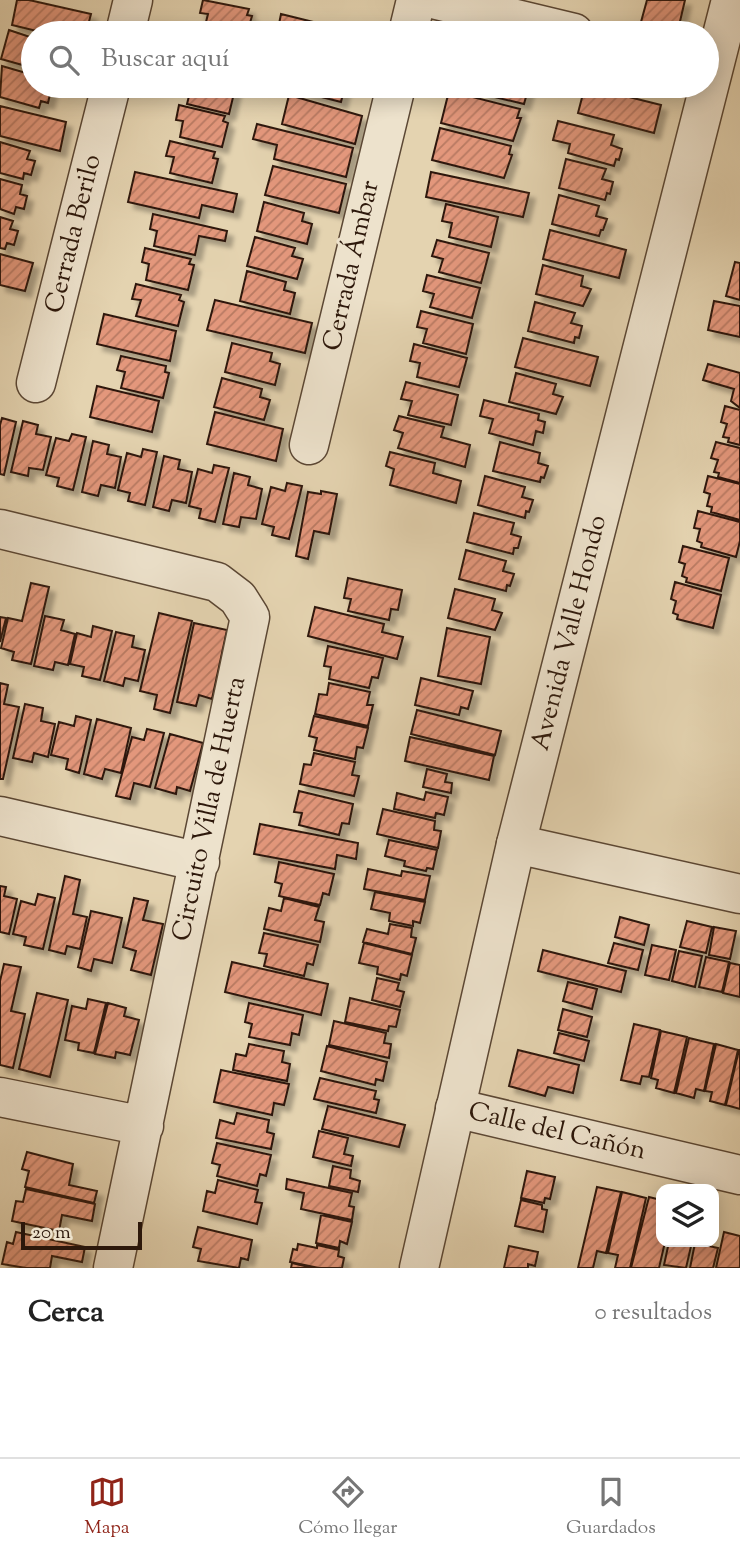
<!DOCTYPE html>
<html lang="es">
<head>
<meta charset="utf-8">
<style>
	body { margin:0; font-family:"Sorts Mill Goudy",serif; background:#f2f2f2; color:#222 }
	.controls { position:absolute; right:21px; bottom:21px; display:grid; overflow:hidden; border-radius:14px; box-shadow:0 4px 18px #0003 }
	.controls button { width:63px; height:63px; display:grid; place-items:center; padding:0; border:0; border-bottom:2px solid #e0e0e0; background:#fff; color:#222; font:35px sans-serif }
	.scale { position:absolute; left:21px; bottom:18px; width:121px; box-sizing:border-box; padding-left:7px; border:4px solid #2d180b; border-top:0; font-size:19px; line-height:24px; white-space:nowrap; color:#2d180b; -webkit-text-stroke:5px #ede2cc; paint-order:stroke }
	.list { margin:0; padding:0; list-style:none }
	h2 { display:flex; justify-content:space-between; align-items:center; height:91px; margin:0; padding:0 28px; font-size:30px }
	h2 small { font-size:23px; font-weight:400; color:#767676 }
	.icon { flex:none; width:38px; height:38px; fill:none; stroke:currentColor; stroke-width:2; stroke-linecap:round; stroke-linejoin:round }
	.map { position:relative; flex:none; width:740px; height:1268px; overflow:hidden }
	.search { position:absolute; background:#fff; box-shadow:0 4px 18px #0003; left:21px; right:21px; top:21px; height:77px; display:flex; align-items:center; gap:18px; box-sizing:border-box; padding:0 24px; border-radius:38px; color:#767676; font-size:26px }
	.sheet { height:189px; background:#fff }
	nav { display:flex; justify-content:space-around; align-items:center; box-sizing:border-box; height:98px; border-top:2px solid #e0e0e0; background:#fff; font-size:19px; color:#767676 }
	nav a { display:grid; justify-items:center; gap:4px }
	nav .on { color:#8f2418 }
	.map>svg:first-child { display:block }
	.building { fill:url(#building-hatch); stroke:#2d180b; stroke-width:2; filter:url(#shadow) }
	.lines { fill:none; stroke-linecap:round; stroke-linejoin:round }
	.minor-casing { stroke:#5b4734; stroke-width:41 }
	.tertiary-casing { stroke:#5b4734; stroke-width:41 }
	.minor { stroke:#ede2cc; stroke-width:38 }
	.tertiary { stroke:#ede2cc; stroke-width:38 }
	.labels { text-anchor:middle; dominant-baseline:central; stroke-width:6; stroke-linejoin:round; paint-order:stroke }
	.street-label { font-size:26px; fill:#2d180b; stroke:#ede2cc }
</style>
</head>
<body>
<div class="map">
<svg width="740" height="1268" viewBox="0 0 740 1268">
	<defs>
		<pattern id="building-hatch" width="6" height="6" patternUnits="userSpaceOnUse" patternTransform="scale(1.75)"><rect width="6" height="6" fill="#e3977b"/><path d="M-1 1l2-2M0 6l6-6M5 7l2-2" fill="none" stroke="#b87a63"/></pattern>
		<filter id="shadow"><feDropShadow dx="6" dy="6" stdDeviation="2" flood-color="#0004"/></filter>
	</defs>
	<rect width="100%" height="100%" fill="#e4d3b0"/>
	<filter id="stains"><feTurbulence type="fractalNoise" baseFrequency=".00286" numOctaves="4"/><feColorMatrix values="0 0 0 0 .2 0 0 0 0 .09 0 0 0 0 .02 0 0 0 .5 -.17"/></filter>
	<radialGradient id="worn" r=".72"><stop offset=".6" stop-color="#630" stop-opacity="0"/><stop offset="1" stop-color="#630" stop-opacity=".3"/></radialGradient>
	<path class="building" d="M17,0h12l62,14 -5,19h-41l-33,-8z
		M203,0l46,9 -2,6 5,1 -5,17h-30l-13,-3 4,-16 -8,-1z
		M647,0h38l-7,30 -37,-8z
		M281,14l77,19h-63l-17,-4z
		M9,30l24,8v30l-32,-9z
		M2,66l31,9v11h11l7,4 -3,13 -7,-2 -2,7 -39,-11z
		M184,86h47v2l4,1 -6,25 -42,-10 4,-16z
		M291,86h54l-4,16 -51,-13z
		M484,86h45l-5,18 -42,-10z
		M585,86l76,19 -7,28 -76,-20z
		M449,91l71,18 -3,9h4l-8,23 -72,-18z
		M289,95l73,21 -7,28 -73,-20z
		M179,105l46,11 -2,5 5,2 -6,24 -42,-10 3,-16 -7,-1z
		M0,106l66,16 -6,29 -60,-15z
		M558,121l56,14 -3,10 11,4 -3,11 -3,-1 -2,7 -46,-13 2,-9 -17,-4z
		M257,124l96,24 -7,29 -72,-18 3,-14 -24,-6z
		M440,128l71,18 -2,8 3,1 -8,23 -72,-18z
		M170,141l45,11 -2,6 5,1 -6,24 -42,-10 4,-16 -8,-1z
		M0,142l30,9 -3,8 8,2 -4,14 -7,-2 -1,6 -23,-6z
		M566,159l40,10 -4,10 11,3 -3,12 -3,-1 -2,7 -46,-12z
		M273,166l73,18 -7,29 -74,-18z
		M135,172l102,22 -4,18 -31,-7 -3,13 -71,-16z
		M431,172l98,21 -6,24 -97,-20z
		M0,179l22,6 -2,9 7,2 -3,13 -8,-2 -2,7 -14,-5z
		M559,195l40,11 -3,10 11,3 -4,11h-2l-2,6 -47,-12z
		M264,202l40,11 -2,8 10,3 -5,20 -50,-13z
		M446,204l52,13 -7,30 -42,-10 3,-14 -10,-2z
		M153,214l74,17 -2,10 -26,-5 -4,19 -41,-9 3,-15 -7,-2z
		M0,217l13,4 -3,8 8,2 -4,14 -7,-2 -2,6 -5,-1z
		M550,230l76,20 -7,28 -76,-19z
		M255,237l40,11 -3,8 11,3 -6,20 -50,-13z
		M437,240l52,13 -8,30 -42,-11 4,-13 -11,-3z
		M145,248l46,11 -2,5 5,1 -6,25 -42,-10 3,-16 -7,-2z
		M0,254l33,9 -8,28 -25,-6z
		M735,262l5,1v37l-14,-4z
		M543,265l40,11 -2,10 10,3 -8,17 -47,-12z
		M247,271l39,11 -2,8 11,3 -5,21 -50,-13z
		M427,275l53,13 -8,30 -42,-11 4,-13 -11,-3z
		M136,284l45,11 -2,5 5,2 -6,24 -42,-10 5,-16 -9,-1z
		M215,300l97,23 -7,30 -98,-23z
		M714,301l26,5v31l-32,-7z
		M535,302l40,11 -4,10 11,3 -3,12 -4,-1 -1,6 -46,-12z
		M421,311l52,13 -7,30 -43,-11 4,-14 -10,-2z
		M104,314l72,17 -6,30 -73,-17z
		M523,338l75,19 -8,29 -75,-19z
		M232,343l40,10 -2,8 10,3 -5,21 -50,-13z
		M414,344l53,14 -8,29 -42,-10 3,-14 -10,-2z
		M121,356l45,10 -1,6 4,1 -6,25 -42,-10 4,-16 -8,-2z
		M708,364l32,9v35l-9,-7 3,-12 -31,-9z
		M516,373l40,11 -3,10 10,3 -7,17 -47,-12z
		M222,378l40,11 -2,8 10,3 -6,20 -50,-13z
		M406,382l52,13 -7,30 -43,-10 4,-14 -11,-2z
		M97,386l62,15 -7,31 -62,-15z
		M484,400l55,14 -1,6 7,2 -2,11 -7,-2 -3,14 -44,-12 4,-14 -13,-3z
		M725,406l15,4v35l-12,-3 1,-4 -6,-1 4,-13 -6,-2z
		M215,412l68,17 -7,32 -69,-17z
		M399,416l45,11 -3,10 29,8 -5,22 -67,-19 5,-15 -9,-3z
		M2,418l14,4 -12,53 -4,-1v-49z
		M23,421l15,4 -2,9 15,3 -8,33 -14,-2 -1,8 -17,-4z
		M72,434l14,3 -13,53 -16,-4 2,-8 -13,-3 10,-37 13,3z
		M93,441l16,4 -2,9 14,3 -6,31 -14,-3 -3,11 -16,-4z
		M500,442l40,11 -2,10 10,3 -4,12 -3,-1 -1,5 -47,-11z
		M716,442l24,6v35l-22,-6 1,-4 -5,-1 4,-12 -7,-2z
		M143,449l14,3 -12,53 -17,-4 2,-8 -12,-3 9,-37 14,4z
		M390,452l45,11 -2,10 28,8 -5,22 -66,-18 4,-16 -8,-3z
		M164,456l16,4 -2,9 14,3 -6,31 -14,-3 -3,11 -16,-4z
		M214,465l15,3 -14,54 -16,-4 2,-9 -12,-3 9,-37 14,4z
		M234,473l16,4 -2,8 14,4 -6,30 -15,-2 -2,10 -16,-3z
		M485,476l40,11 -3,10 11,3 -4,12 -3,-1 -1,7 -47,-13z
		M708,476l32,8v36l-29,-8 1,-5 -5,-1 3,-12 -6,-2z
		M287,483l15,3 -13,53 -17,-4 2,-8 -12,-3 9,-37 14,4z
		M321,491l16,3 -8,40 -15,-3 -6,28 -12,-3 12,-64 13,2z
		M698,511l42,11v19l-4,16 -35,-10 1,-4 -5,-2 3,-12 -6,-1z
		M474,513l40,10 -3,11 10,3 -3,11h-4l-1,6 -46,-12z
		M683,546l46,12 -8,33 -35,-9 1,-4 -5,-2 3,-12 -6,-2z
		M466,550l40,11 -3,10 11,3 -4,12 -3,-1 -1,6 -47,-12z
		M348,578l54,12 -4,20 -7,-1 -2,11 -41,-9 3,-12 -7,-1z
		M675,582l46,13 -8,33 -36,-9 1,-4 -5,-2 3,-12 -5,-2z
		M31,583l18,4 -18,77 -19,-4 2,-8 -13,-4 7,-30 14,3z
		M455,589l40,10 -3,11 10,3 -7,17 -47,-12z
		M315,607l69,17 -2,8 21,5 -6,22 -89,-23z
		M159,613l33,8 -22,92 -16,-4 3,-14 -17,-4z
		M45,616l19,4 -3,10 14,4 -7,31 -13,-3 -2,8 -19,-4z
		M0,617l6,1 -6,24z
		M194,623l33,7 -15,69 -13,-4 -3,11 -19,-4z
		M93,626l19,5 -12,49 -18,-4 2,-9 -14,-3 7,-31 14,4z
		M447,628l43,9 -9,47 -43,-8z
		M116,632l18,4 -2,11 13,3 -7,31 -13,-3 -2,8 -19,-5z
		M328,646l55,12 -5,20 -6,-1 -3,11 -40,-9 2,-12 -7,-1z
		M421,678l52,13 -5,18 -7,-2 -2,8 -44,-10z
		M0,683l8,2 -4,19 15,3 -16,72h-3z
		M329,683l41,9 -3,13h6l-5,21 -53,-12 4,-20 8,1z
		M25,704l18,4 -2,13 14,3 -7,33 -14,-4 -2,9 -19,-4z
		M417,710l84,21 -6,24 -84,-21z
		M76,716l15,4 -12,53 -13,-4 2,-10 -17,-4 8,-33 15,4z
		M314,716l54,12 -5,20 -6,-1 -2,12 -41,-9 3,-12 -8,-2z
		M97,719l34,9 -10,45 -16,-4 -3,10 -18,-5z
		M147,729l17,4 -14,54 -16,-4 -4,16 -14,-3 16,-59 12,3z
		M170,734l33,9 -13,48 -13,-4 -1,7 -21,-6z
		M410,737l84,19 -5,24 -84,-19z
		M314,753l41,9 -3,13 7,1 -5,20 -54,-12 4,-20 7,1z
		M427,769l20,5 -2,8 7,1 -1,10 -28,-6z
		M299,791l54,13 -4,20 -7,-1 -3,12 -40,-10 3,-12 -8,-1z
		M426,792l22,5 -4,18 -8,-2 -1,5 -41,-9 3,-16 27,7z
		M383,809l52,12 -1,9 7,1 -3,17 -61,-14z
		M260,824l98,19 -2,16 -19,-4 -2,14 -81,-15z
		M389,840l48,10 -4,19 -6,-1 -1,3 -22,-5 1,-5 -20,-5z
		M279,862l55,12 -5,21 -6,-2 -3,12 -41,-9 3,-12 -7,-2z
		M368,869l33,7 1,-5 28,5 -5,24 -61,-11z
		M65,876l15,4 -7,34 14,3 -7,32 -13,-3 -2,8 -16,-4z
		M0,886l6,1 -2,9 13,3 -8,35 -9,-2z
		M375,892l50,10 -5,21 -7,-2v5l-24,-5 1,-8 -19,-4z
		M38,894l17,4 -12,51 -19,-4 2,-8 -13,-3 8,-33 14,4z
		M134,898l14,3 -5,19 20,4 -12,51 -20,-5 5,-19 -13,-4z
		M284,898l35,9 -4,13 9,2 -4,20 -56,-13 5,-21 12,3z
		M91,911l31,7 -10,45 -18,-4 -3,12 -13,-4z
		M620,917l29,8 -5,20 -29,-8z
		M687,921l25,6 -6,26 -26,-6z
		M390,924l22,4 -1,9 5,1 -4,16 -49,-12 4,-13 21,5z
		M714,927l22,4 -6,28 -21,-4z
		M264,933l54,12 -5,20 -6,-2 -3,13 -40,-10 3,-12 -8,-1z
		M364,943l48,12 -5,21 -6,-2 -1,6 -23,-6 1,-7 -19,-4z
		M614,943l29,7 -5,20 -30,-7z
		M652,945l24,5 -7,30 -24,-5z
		M543,950l83,21 -5,21 -83,-21z
		M679,951l23,5 -7,31 -23,-6z
		M706,957l23,5 -7,30 -23,-5z
		M232,962l96,22 -7,31 -96,-23z
		M730,963l10,2v32l-17,-4z
		M4,964l17,3 -10,44 14,3 -12,54 -13,-3v-84z
		M377,978l22,5 -2,7 7,2 -4,15 -28,-7z
		M568,982l29,7 -5,20 -29,-8z
		M37,993l31,7 -18,77 -31,-8z
		M350,998l50,12 -4,17 -7,-1 -1,5 -43,-9z
		M88,999l18,4 -12,50 -16,-3 1,-7 -14,-3 7,-34 14,3z
		M108,1003l18,5 -2,8 15,4 -9,35 -14,-3 -1,6 -20,-4z
		M249,1003l54,12 -4,20 -7,-2 -2,12 -41,-8 3,-13 -7,-2z
		M563,1009l29,8 -5,20 -29,-7z
		M334,1021l52,12 -2,10 7,1 -2,14 -60,-13z
		M634,1024l26,6 -11,47 -7,-1 -2,8 -19,-4z
		M661,1031l26,6 -13,56 -18,-5 2,-8 -7,-2z
		M559,1033l30,8 -5,20 -30,-8z
		M689,1038l25,6 -10,47 -8,-2 -2,9 -18,-5z
		M249,1044l35,7 -2,11 8,2 -3,17 -54,-11 3,-16 10,2z
		M716,1044l22,6 -13,55 -15,-4 2,-9 -7,-1z
		M327,1046l60,16 -4,19 -7,-2 -1,6 -54,-14z
		M518,1050l61,15 -6,28 -25,-6 -3,9 -36,-10z
		M739,1050h1v59l-14,-4z
		M221,1070l68,14 -5,21 -10,-2 -2,12 -58,-13z
		M320,1078l56,13 -2,8 5,1 -3,13 -62,-14z
		M328,1106l77,19 -6,22 -77,-18z
		M237,1113l32,7 -2,12 7,2 -3,15 -55,-11 4,-18 14,4z
		M319,1131l29,7 -4,16 9,2 -2,10 -38,-9z
		M217,1143l54,12 -5,21 -6,-2 -3,12 -40,-10 3,-11 -8,-2z
		M27,1152l46,12 -4,21 28,6 -3,12 -69,-16 4,-16 -7,-2z
		M333,1166l18,4 -1,8 10,3 -2,11 -29,-6z
		M527,1171l28,6 -5,22 -5,-1 -1,5 -23,-5z
		M287,1179l65,14 -3,13 5,1 -2,13 -51,-11 3,-16 -18,-4z
		M218,1180l40,10 -3,12 7,1 -5,21 -54,-13 4,-20 8,2z
		M597,1187l24,5 -15,61 -9,-2 -4,17h-15z
		M26,1189l69,15 -3,17 -30,-6 -3,16 -47,-10 4,-20 7,1z
		M622,1192l24,6 -16,70h-15l3,-13 -10,-2z
		M649,1197l12,3v42h4l-6,26h-28z
		M521,1200l21,5v4l5,1 -4,22 -28,-6z
		M321,1215l31,7 -5,22 -7,-3 -1,7 -23,-5z
		M198,1227l54,13 -4,20 -7,-2 -2,10 -41,-7 3,-12 -8,-2z
		M16,1232l69,15 -3,15 -30,-6 -2,12h-24l-24,-4 5,-22 6,2z
		M724,1232l16,4v32h-24z
		M669,1242h23l-6,26 -22,-3z
		M695,1243l23,5 -5,20h-23z
		M298,1244l19,4v-3l22,5 -1,6 6,2 -2,10h-23l-29,-6 3,-13 4,1z
		M509,1246l29,6 -3,14 -7,-2v4h-24z
		M292,1263l21,5h-22z"/>
	<g class="lines">
		<g class="minor-casing">
			<path id="minor" d="M437,0l137,33
				M125,33l8,-33
				M408,33l8,-33
				M36,383l75,-297
				M309,445l87,-359
				M0,529l217,53 21,16 12,19 -137,651
				M0,816l200,46
				M516,844l224,50
				M0,1097l144,29
				M455,1108l285,67"/>
		</g>
		<g class="tertiary-casing">
			<path id="tertiary" d="M419,1268l97,-424 215,-844"/>
		</g>
		<use href="#minor" class="minor"/>
		<use href="#tertiary" class="tertiary"/>
	</g>
	<g class="labels">
		<g class="street-label">
			<text transform="translate(74 234) rotate(-76)">Cerrada Berilo</text>
			<text transform="translate(352 266) rotate(-77)">Cerrada Ámbar</text>
			<text transform="translate(570 633) rotate(-76)">Avenida Valle Hondo</text>
			<text transform="translate(210 809) rotate(-78)">Circuito Villa de Huerta</text>
			<text transform="translate(557 1132) rotate(13)">Calle del Cañón</text>
		</g>
	</g>
	<rect width="100%" height="100%" filter="url(#stains)"/>
	<rect width="100%" height="100%" fill="url(#worn)"/>
</svg>
<div class="controls">
<button><svg class="icon" aria-label="layers" viewBox="0 0 24 24"><path d="M12 4l9 5-9 5-9-5zM3 14l9 5 9-5"/></svg></button>
</div>
<div class="scale">20 m</div>
<div class="search"><svg class="icon" aria-label="search" viewBox="0 0 24 24"><circle cx="10" cy="10" r="6"/><path d="M15 15l6 6"/></svg>Buscar aquí</div>
</div>
<section class="sheet">
<h2>Cerca<small>0 resultados</small></h2>
<ul class="list">
</ul>
</section>
<nav>
<a class="on"><svg class="icon" aria-label="map" viewBox="0 0 24 24"><path d="M3 6l6-2 6 2 6-2v14l-6 2-6-2-6 2zM9 4v14M15 6v14"/></svg>Mapa</a>
<a><svg class="icon" aria-label="directions" viewBox="0 0 24 24"><path d="M12 3l9 9-9 9-9-9zM9 14v-3h6M13 9l2 2-2 2"/></svg>Cómo llegar</a>
<a><svg class="icon" aria-label="saved" viewBox="0 0 24 24"><path d="M7 4h10v16l-5-4-5 4z"/></svg>Guardados</a>
</nav>
</body>
</html>
